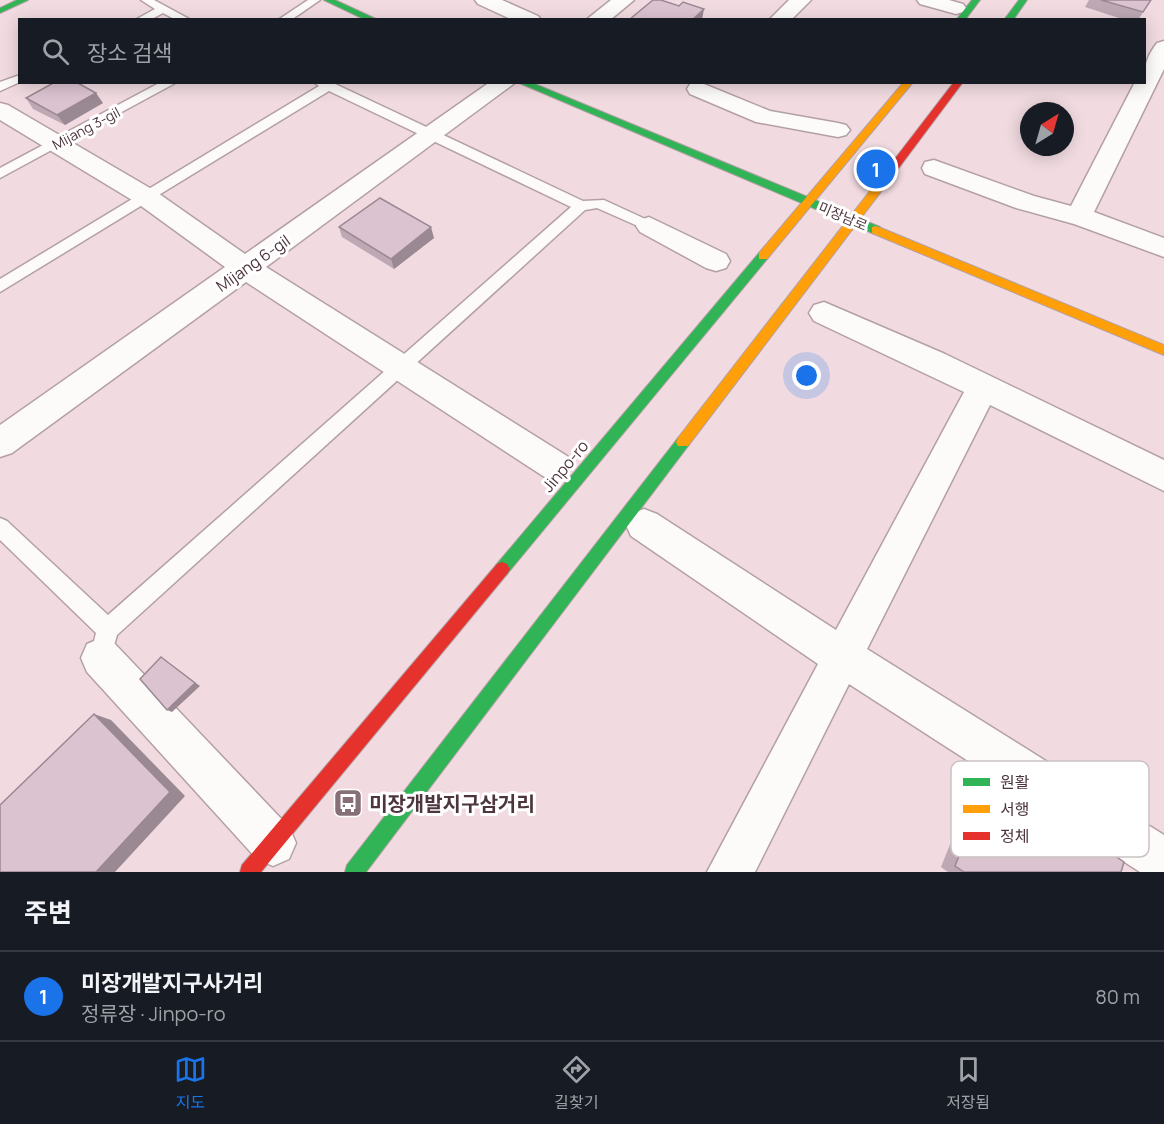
<!DOCTYPE html>
<html lang="ko">
<head>
<meta charset="utf-8">
<style>
	body { margin:0; font-family:Manrope,"Noto Sans KR",sans-serif; background:#242831; color:#f1f3f6 }
	.compass { position:absolute; left:1020px; top:102px; width:54px; height:54px; border-radius:50%; background:#171b24; box-shadow:0 3px 15px #0003; rotate:37deg }
	.you { position:absolute; left:807px; top:376px; width:21px; height:21px; margin:-15px; border:4px solid #fff; border-radius:50%; background:#1a73e8; box-shadow:0 0 0 9px #1a73e833 }
	.badge { display:grid; place-items:center; width:39px; height:39px; border-radius:50%; background:#1a73e8; color:#fff; font-size:20px; font-weight:700 }
	.pin { position:absolute; translate:-50% -50%; border:3px solid #fff; box-shadow:0 2px 6px #0006 }
	.list { margin:0; padding:0; list-style:none }
	h2 { display:flex; justify-content:space-between; align-items:center; height:78px; margin:0; padding:0 24px; font-size:26px }
	h2 small { font-size:20px; font-weight:400; color:#9ea1a6 }
	.list li { display:grid; grid-template-columns:39px 1fr auto; gap:18px; align-items:center; box-sizing:border-box; height:90px; padding:0 24px; border-top:2px solid #363941 }
	.list b { display:block; font-size:22px; white-space:nowrap }
	.list p { margin:0; font-size:20px; white-space:nowrap; color:#9ea1a6 }
	.list em { font-size:20px; font-style:normal; color:#9ea1a6 }
	.icon { flex:none; width:33px; height:33px; fill:none; stroke:currentColor; stroke-width:2; stroke-linecap:round; stroke-linejoin:round }
	.map { position:relative; flex:none; width:1164px; height:872px; overflow:hidden }
	.search { position:absolute; background:#171b24; box-shadow:0 3px 15px #0003; left:18px; right:18px; top:18px; height:66px; display:flex; align-items:center; gap:15px; box-sizing:border-box; padding:0 21px; border-radius:0px; color:#9ea1a6; font-size:22px }
	.sheet { height:168px; background:#171b24 }
	nav { display:flex; justify-content:space-around; align-items:center; box-sizing:border-box; height:84px; border-top:2px solid #363941; background:#171b24; font-size:16px; color:#9ea1a6 }
	nav a { display:grid; justify-items:center; gap:3px }
	nav .on { color:#1a73e8 }
	.map>svg:first-child { display:block }
	.lines { fill:none; stroke-linecap:round; stroke-linejoin:round }
	.lane-casing { stroke:#b3a0a5; stroke-width:3 }
	.street-casing { stroke:#b3a0a5; stroke-width:3 }
	.fast-casing { stroke:#b3a0a5; stroke-width:2 }
	.slow-casing { stroke:#b3a0a5; stroke-width:2 }
	.jam-casing { stroke:#b3a0a5; stroke-width:2 }
	.lane { fill:#fdfafa; fill-rule:evenodd }
	.street { fill:#fdfafa; fill-rule:evenodd }
	.fast { fill:#30b455; fill-rule:evenodd }
	.slow { fill:#ff9f0a; fill-rule:evenodd }
	.jam { fill:#e5322d; fill-rule:evenodd }
	.wall { fill:#bda8b3 }
	.shaded-wall { fill:#9a8892 }
	.building { fill:#dcc3d0; stroke:#9a8892; stroke-width:1.5 }
	.labels { text-anchor:middle; dominant-baseline:central; stroke-width:6; stroke-linejoin:round; paint-order:stroke }
	.far-street-label { font-size:14px; fill:#4d353c; stroke:#fff }
	.street-label { font-size:16px; fill:#4d353c; stroke:#fff }
	.near-poi-label { font-size:20px; font-weight:bold; fill:#4d353c; stroke:#fff; text-anchor:start }
	.key { fill:#fff; stroke:#cac2c4; stroke-width:1.5 }
	.key-label { font-size:16px; fill:#4d353c }
</style>
</head>
<body>
<div class="map">
<svg width="1164" height="872" viewBox="0 0 1164 872">
	<rect width="100%" height="100%" fill="#f1dbe1"/>
	<g class="lines">
		<g class="lane-casing">
			<path id="lane" d="M141,0h13l37,20h-15l-13,-7 -13,7h-15l20,-11z
				M308,0h12l-29,20h-13z
				M20,75v7l-20,9v-9z
				M161,82h16l-177,96v-10z
				M314,82h17l252,119 21,-1 50,23 2,3 -7,5 -52,-23 -12,2 -468,425 -4,14 -8,3 -8,-3 -3,-8 2,-8 -96,-93v-22l7,3 101,94 463,-408 -242,-116 -329,201v-13l319,-193z"/>
		</g>
		<g class="street-casing">
			<path id="street" d="M475,0h27l36,16 3,4h-28l-35,-16z
				M611,0h23l-24,20h-24z
				M789,0h22l-20,20h-22z
				M917,0h32l14,4 3,4 -3,4 -7,2 -36,-10z
				M1164,41v28l-70,143 70,26v19l-90,-33 -58,-16 -91,-34 -3,-6 3,-6 9,-2 100,36 37,10 64,-124h9c0,-16 3,-26 13,-39z
				M490,82h26l-250,185 301,189 5,10 -5,10 -12,5 -12,-5 -297,-194 -234,171 -12,4v-32l225,-158 -88,-64 -137,-83v-17l8,2 147,86 90,63z
				M699,82l71,29 68,12 8,2 4,5 -4,5 -8,2 -82,-15 -66,-28 -3,-5 3,-5z
				M649,217l77,37 4,7 -4,7 -10,3 -10,-3 -66,-36 -4,-6 4,-6z
				M824,302l121,52 219,106v31l-174,-86 -123,244 297,186v37h-24l-291,-188 -94,188h-48l111,-208 -187,-128 -5,-11 5,-11 13,-5 13,5 179,116 128,-238 -150,-71 -5,-8 5,-8z
				M101,638l14,6 174,183 7,16 -7,16 -16,7 -16,-7 -170,-187 -6,-14 6,-14z"/>
		</g>
		<g class="fast-casing">
			<path id="fast" d="M17,0h11l-28,13v-5z
				M324,0h11l43,20h-12z
				M972,0h8l-15,20h-9z
				M1019,0h8l-14,20h-9z
				M517,82h13l350,145 1,3 -5,4 -4,-1z
				M763,252l6,4 -2,3 -260,315 -5,2 -5,-2 -3,-5 3,-5 262,-311z
				M683,436l5,2 2,4 -2,4 -322,426h-21l2,-7 331,-427z"/>
		</g>
		<g class="slow-casing">
			<path id="slow" d="M904,82h9l-146,177h-8v-6z
				M888,172l4,1v4l-204,269h-10l-2,-4 2,-4 206,-265z
				M876,226l288,119v10l-292,-122v-6z"/>
		</g>
		<g class="jam-casing">
			<path id="jam" d="M954,82h9l-71,95h-8v-4z
				M502,562l5,2 3,5 -3,5 -246,298h-21l2,-7 255,-301z"/>
		</g>
		<use href="#lane" class="lane"/>
		<use href="#street" class="street"/>
		<use href="#fast" class="fast"/>
		<use href="#slow" class="slow"/>
		<use href="#jam" class="jam"/>
	</g>
	<path class="wall" d="M1089,0h62l-13,20h-13l-40,-13z
		M26,98l77,5 -38,22 -32,-16z
		M339,227l95,11 -40,31 -52,-32z
		M992,773l129,99h-173l-7,-5 36,-90z"/>
	<path class="shaded-wall" d="M704,9l-2,11h-10z
		M96,93l7,10 -38,22 -8,-10z
		M431,227l3,11 -40,31 -3,-10z
		M161,657l39,29 -28,26 -5,-2z
		M94,714l17,6 74,76 -70,76h-19z"/>
	<path class="building" d="M653,0h8l18,6 4,-4 21,7 -12,11h-61l-1,-1z
		M1101,0h50l-8,12z
		M55,82h21l20,11 -39,22 -31,-17z
		M380,198l51,29 -40,32 -52,-32z
		M161,657l34,26 -28,27 -27,-31z
		M94,714l76,78 -74,80h-96v-67z
		M992,773l132,89 -3,10h-157l-9,-6z"/>
	<defs>
		<g id="bus-square" transform="scale(1.5)"><rect x="-9" y="-9" width="18" height="18" rx="4" fill="#866f76" stroke="#fff"/><path d="M-5-6H5V4H4V6H2V4H-2V6H-4V4H-5ZM-3.5-4V0h7V-4ZM-3.5 1.2v1.5H-2V1.2ZM2 1.2v1.5H3.5V1.2Z" fill="#fff"/></g>
	</defs>
	<g fill-rule="evenodd">
		<use href="#bus-square" x="348" y="803"/>
	</g>
	<g class="labels">
		<g class="far-street-label">
			<text transform="translate(86 128) rotate(-28)">Mijang 3-gil</text>
			<text transform="translate(843 216) rotate(23)">미장남로</text>
		</g>
		<g class="street-label">
			<text transform="translate(253 263) rotate(-35)">Mijang 6-gil</text>
			<text transform="translate(565 466) rotate(-50)">Jinpo-ro</text>
		</g>
		<g class="near-poi-label">
			<text x="369" y="803">미장개발지구삼거리</text>
		</g>
	</g>
	<rect x="951" y="761" width="198" height="96" rx="9" class="key"/>
	<rect x="963" y="778" width="27" height="8" fill="#30b455"/>
	<rect x="963" y="805" width="27" height="8" fill="#ff9f0a"/>
	<rect x="963" y="832" width="27" height="8" fill="#e5322d"/>
	<g class="key-label">
		<text x="1000" y="788">원활</text>
		<text x="1000" y="815">서행</text>
		<text x="1000" y="842">정체</text>
	</g>
</svg>
<svg class="compass" viewBox="-18 -18 36 36"><path d="M0-13l5 13h-10z" fill="#e53935"/><path d="M0 13l5-13h-10z" fill="#9ea1a6"/></svg>
<div class="you"></div>
<div class="pin badge" style="left:876px;top:169px">1</div>
<div class="search"><svg class="icon" aria-label="search" viewBox="0 0 24 24"><circle cx="10" cy="10" r="6"/><path d="M15 15l6 6"/></svg>장소 검색</div>
</div>
<section class="sheet">
<h2>주변<small></small></h2>
<ul class="list">
<li><span class="badge">1</span><div><b>미장개발지구사거리</b><p>정류장 · Jinpo-ro</p></div><em>80 m</em></li>
</ul>
</section>
<nav>
<a class="on"><svg class="icon" aria-label="map" viewBox="0 0 24 24"><path d="M3 6l6-2 6 2 6-2v14l-6 2-6-2-6 2zM9 4v14M15 6v14"/></svg>지도</a>
<a><svg class="icon" aria-label="directions" viewBox="0 0 24 24"><path d="M12 3l9 9-9 9-9-9zM9 14v-3h6M13 9l2 2-2 2"/></svg>길찾기</a>
<a><svg class="icon" aria-label="saved" viewBox="0 0 24 24"><path d="M7 4h10v16l-5-4-5 4z"/></svg>저장됨</a>
</nav>
</body>
</html>
